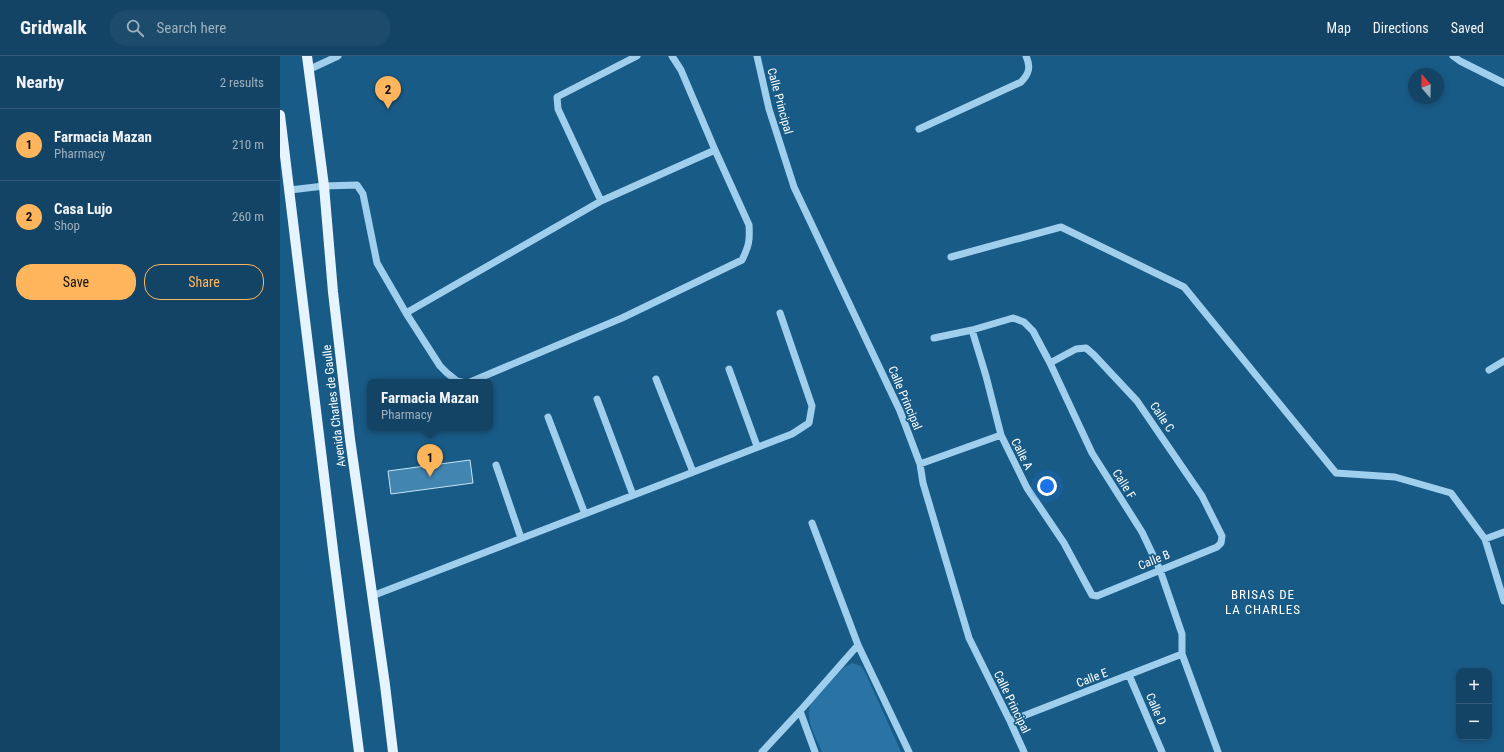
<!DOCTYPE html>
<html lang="en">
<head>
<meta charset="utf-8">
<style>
	body { margin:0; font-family:"Roboto Condensed",sans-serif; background:#1c4b6b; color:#f1f3f6 }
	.controls { position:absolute; right:12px; bottom:12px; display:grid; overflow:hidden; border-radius:8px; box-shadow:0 2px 6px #0003 }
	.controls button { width:36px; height:36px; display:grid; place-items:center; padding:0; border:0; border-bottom:1px solid #325c79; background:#134465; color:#f1f3f6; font:20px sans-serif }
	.compass { position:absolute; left:1128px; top:12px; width:36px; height:36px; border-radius:50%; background:#134465; box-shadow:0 2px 6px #0003; rotate:340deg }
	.you { position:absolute; left:767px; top:430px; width:14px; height:14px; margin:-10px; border:3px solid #fff; border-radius:50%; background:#1a73e8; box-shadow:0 0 0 6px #1a73e833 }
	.badge { display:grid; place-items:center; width:26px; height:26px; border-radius:50%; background:#ffb55b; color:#111; font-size:13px; font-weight:700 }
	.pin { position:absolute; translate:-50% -33px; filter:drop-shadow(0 1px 2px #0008) }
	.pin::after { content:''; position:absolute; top:21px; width:14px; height:12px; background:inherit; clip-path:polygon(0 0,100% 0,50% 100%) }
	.popup { position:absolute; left:87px; top:323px; width:126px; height:52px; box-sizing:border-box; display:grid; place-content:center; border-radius:8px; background:#134465; filter:drop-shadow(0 1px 3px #0005); font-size:13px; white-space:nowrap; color:#9db0bf }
	.popup b { font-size:15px; color:#f1f3f6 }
	.popup::after { content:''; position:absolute; left:50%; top:100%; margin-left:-8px; border:8px solid transparent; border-top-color:#134465 }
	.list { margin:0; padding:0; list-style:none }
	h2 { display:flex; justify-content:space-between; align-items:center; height:52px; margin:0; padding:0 16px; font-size:17px }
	h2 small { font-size:13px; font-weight:400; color:#9db0bf }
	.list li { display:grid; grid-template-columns:26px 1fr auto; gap:12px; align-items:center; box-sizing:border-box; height:72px; padding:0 16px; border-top:1px solid #325c79 }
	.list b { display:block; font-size:15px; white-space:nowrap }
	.list p { margin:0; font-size:13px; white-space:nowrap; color:#9db0bf }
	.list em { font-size:13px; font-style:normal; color:#9db0bf }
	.actions { display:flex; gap:8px; padding:12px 16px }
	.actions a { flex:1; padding:9px 0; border:1px solid #ffb55b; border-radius:16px; text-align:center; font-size:14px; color:#ffb55b }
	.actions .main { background:#ffb55b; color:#111 }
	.icon { flex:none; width:22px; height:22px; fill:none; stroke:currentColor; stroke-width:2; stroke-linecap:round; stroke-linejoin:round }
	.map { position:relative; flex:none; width:1224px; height:696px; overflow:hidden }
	header { display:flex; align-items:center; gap:24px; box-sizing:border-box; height:56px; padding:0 20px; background:#134465; border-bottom:1px solid #325c79 }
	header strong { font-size:19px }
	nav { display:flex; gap:22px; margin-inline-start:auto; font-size:14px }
	.search { width:280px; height:36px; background:#1c4b6b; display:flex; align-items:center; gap:10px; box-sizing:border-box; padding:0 14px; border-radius:16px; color:#9db0bf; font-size:15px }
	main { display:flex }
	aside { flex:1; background:#134465 }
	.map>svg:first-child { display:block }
	.green { fill:#2974a4 }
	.building { fill:#4185b0; stroke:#c5e5f9 }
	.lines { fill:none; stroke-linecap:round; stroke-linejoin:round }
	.minor { stroke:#a0cfed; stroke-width:7 }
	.major { stroke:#e5f4ff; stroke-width:10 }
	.labels { text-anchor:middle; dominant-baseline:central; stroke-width:3.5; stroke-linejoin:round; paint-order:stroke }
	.street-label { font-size:12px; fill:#fff; stroke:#195b87 }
	.neighbourhood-label { font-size:13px; letter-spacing:1px; fill:#fff; stroke:#195b87 }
</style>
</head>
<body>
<header>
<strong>Gridwalk</strong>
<div class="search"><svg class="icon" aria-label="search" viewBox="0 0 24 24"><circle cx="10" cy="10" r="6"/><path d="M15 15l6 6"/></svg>Search here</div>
<nav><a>Map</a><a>Directions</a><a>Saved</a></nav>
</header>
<main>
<aside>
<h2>Nearby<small>2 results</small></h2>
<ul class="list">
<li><span class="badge">1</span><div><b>Farmacia Mazan</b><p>Pharmacy</p></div><em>210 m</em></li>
<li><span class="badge">2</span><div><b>Casa Lujo</b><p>Shop</p></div><em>260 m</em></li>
</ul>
<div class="actions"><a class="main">Save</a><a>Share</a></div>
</aside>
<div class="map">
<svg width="1224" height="696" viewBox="0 0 1224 696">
	<rect width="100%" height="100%" fill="#195b87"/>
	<path class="green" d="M572,607l9,3 5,8 35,78h-79c-6,-15 -18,-33 -11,-49l33,-36z"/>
	<path class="building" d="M190,404l3,23 -82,11 -3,-23z"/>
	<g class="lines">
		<path class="minor" d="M392,0l9,14 34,80
			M477,0l12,53 25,78 106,224 20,53 3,19 46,155 41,83 14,31
			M1173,0l7,5 44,22
			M28,14l30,-14
			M639,73l102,-47c8,-8 10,-15 5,-26
			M10,134l34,-4 33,-1 6,9 14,69 29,50 34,53 7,7 10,8 5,1
			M321,145l-43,-92 -1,-12 80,-41
			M671,201l110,-30 123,60 152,186 59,4 56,16 34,46 19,62
			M126,257l195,-112 114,-51 34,75c1,15 0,21 -7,35l-120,58 -152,64
			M692,274l14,46 15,59 26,53 37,55 28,52 5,1 120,-49 4,-4 1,-7 -20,-40 -65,-95 -43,-46 -8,-7 -10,1 -26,14
			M654,282l38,-8 41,-12 11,4 9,9 17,32 42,90 50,79 18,38 22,64v20l36,98
			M449,313l28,77
			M1209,314l15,-9
			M376,323l37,93
			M317,343l36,96
			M268,361l37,97
			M640,408l81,-29
			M216,409l25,73
			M532,467l46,122 51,107
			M1205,483l19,-7
			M92,540l420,-162 17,-11 3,-17 -32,-93
			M849,619l33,77
			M520,655l15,41
			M730,665l172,-67
			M482,696l38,-41 58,-66"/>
		<path class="major" d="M27,0l17,130 9,106 17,147 35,246 8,67
			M0,59l54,443 25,194"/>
	</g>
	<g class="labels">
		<g class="street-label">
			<text transform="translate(500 45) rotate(75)">Calle Principal</text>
			<text transform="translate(625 342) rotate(67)">Calle Principal</text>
			<text transform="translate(54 350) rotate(-97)">Avenida Charles de Gaulle</text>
			<text transform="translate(882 361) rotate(56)">Calle C</text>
			<text transform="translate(742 398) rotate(63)">Calle A</text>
			<text transform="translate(844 428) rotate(58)">Calle F</text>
			<text transform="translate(874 504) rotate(-22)">Calle B</text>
			<text transform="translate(812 622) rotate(-21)">Calle E</text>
			<text transform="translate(732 646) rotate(64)">Calle Principal</text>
			<text transform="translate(876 653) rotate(67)">Calle D</text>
		</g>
		<g class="neighbourhood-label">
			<text x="983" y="538">BRISAS DE<tspan x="983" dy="15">LA CHARLES</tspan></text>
		</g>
	</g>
</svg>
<div class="controls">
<button>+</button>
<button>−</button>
</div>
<svg class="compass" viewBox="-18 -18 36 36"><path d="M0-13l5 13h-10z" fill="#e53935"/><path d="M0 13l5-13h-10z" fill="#9db0bf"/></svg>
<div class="you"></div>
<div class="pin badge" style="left:150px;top:421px">1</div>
<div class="popup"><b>Farmacia Mazan</b>Pharmacy</div>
<div class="pin badge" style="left:108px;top:53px">2</div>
</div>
</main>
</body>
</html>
